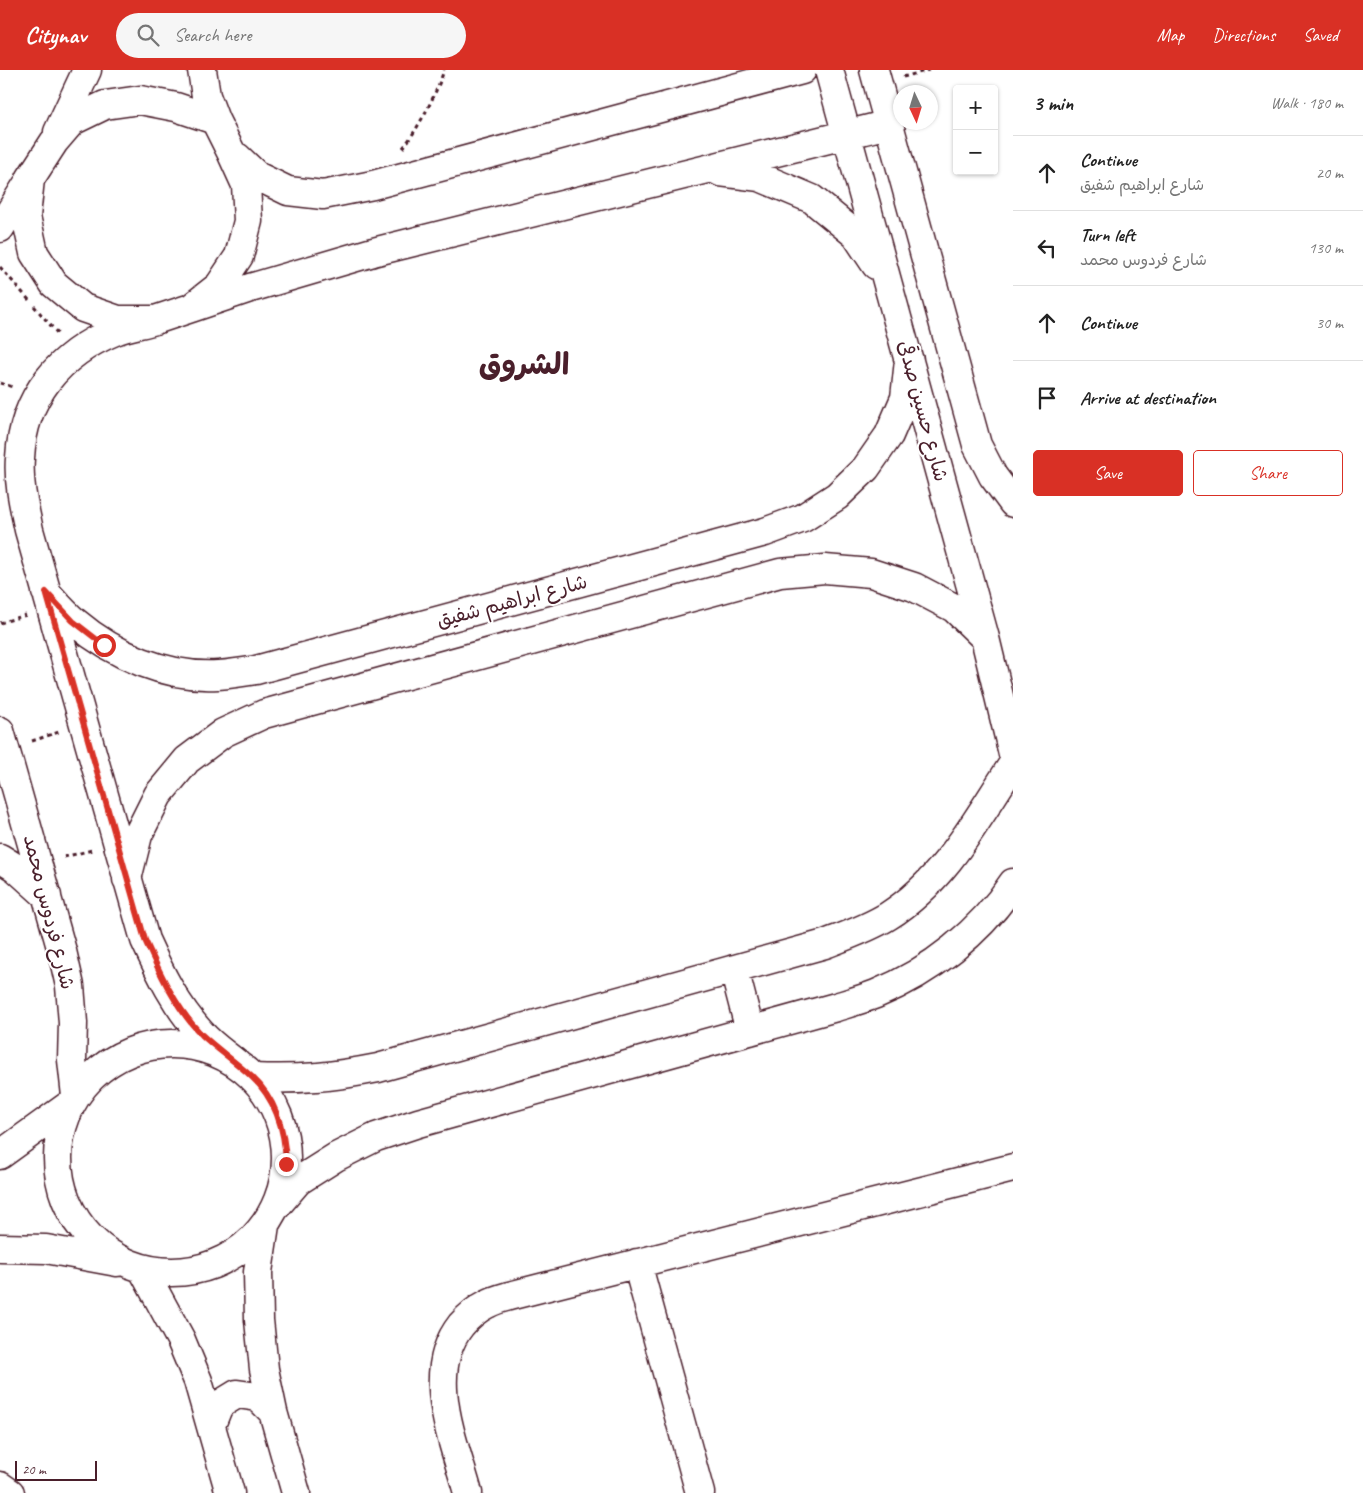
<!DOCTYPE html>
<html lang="en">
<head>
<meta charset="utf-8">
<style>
	body { margin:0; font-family:Caveat,"Playpen Sans Arabic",sans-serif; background:#f6f6f6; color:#222 }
	.controls { position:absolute; right:15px; top:15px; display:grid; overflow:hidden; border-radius:5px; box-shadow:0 1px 4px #0004 }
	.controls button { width:45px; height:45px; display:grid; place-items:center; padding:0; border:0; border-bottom:1px solid #e0e0e0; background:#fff; color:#222; font:25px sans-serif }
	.compass { position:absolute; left:893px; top:15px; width:45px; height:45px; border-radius:50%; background:#fff; box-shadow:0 1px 4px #0004; rotate:176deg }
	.scale { position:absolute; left:15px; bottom:12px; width:82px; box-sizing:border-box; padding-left:5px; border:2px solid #4a1f2b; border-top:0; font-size:14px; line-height:18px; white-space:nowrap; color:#4a1f2b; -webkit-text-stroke:4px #fff; paint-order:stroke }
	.stop { position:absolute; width:15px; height:15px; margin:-11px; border:4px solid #d93025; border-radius:50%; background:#fff }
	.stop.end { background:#d93025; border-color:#fff; box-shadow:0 1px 5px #0008 }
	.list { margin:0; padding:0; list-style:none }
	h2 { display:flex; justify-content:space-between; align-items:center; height:65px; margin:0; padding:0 20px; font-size:21px }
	h2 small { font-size:16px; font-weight:400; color:#767676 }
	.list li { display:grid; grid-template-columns:32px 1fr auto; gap:15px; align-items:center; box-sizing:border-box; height:75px; padding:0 20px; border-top:1px solid #e0e0e0 }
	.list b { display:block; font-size:19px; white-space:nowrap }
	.list p { margin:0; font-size:16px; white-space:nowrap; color:#767676 }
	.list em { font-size:16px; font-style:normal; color:#767676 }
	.actions { display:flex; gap:10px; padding:15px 20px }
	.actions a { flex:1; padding:11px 0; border:1px solid #d93025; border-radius:5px; text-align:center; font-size:18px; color:#d93025 }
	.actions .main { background:#d93025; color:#fff }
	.icon { flex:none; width:28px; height:28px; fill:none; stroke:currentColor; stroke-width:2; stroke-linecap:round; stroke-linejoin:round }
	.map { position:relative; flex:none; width:1013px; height:1423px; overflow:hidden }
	header { display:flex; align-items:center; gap:30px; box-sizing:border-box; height:70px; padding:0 25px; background:#d93025; color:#fff }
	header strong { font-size:24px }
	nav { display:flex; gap:28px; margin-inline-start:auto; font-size:18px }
	.search { width:350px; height:45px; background:#f6f6f6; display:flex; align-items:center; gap:12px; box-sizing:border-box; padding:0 18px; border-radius:28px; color:#767676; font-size:19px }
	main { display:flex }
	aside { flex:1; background:#fff }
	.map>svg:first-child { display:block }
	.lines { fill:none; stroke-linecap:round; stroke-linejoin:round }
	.minor-casing { stroke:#4a1f2b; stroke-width:31 }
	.path { stroke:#4a1f2b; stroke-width:3; stroke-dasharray:4 4; stroke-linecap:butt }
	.minor { stroke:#fff; stroke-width:28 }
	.route { stroke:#d93025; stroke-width:6 }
	.labels { text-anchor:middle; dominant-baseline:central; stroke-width:4; stroke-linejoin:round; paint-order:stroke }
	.street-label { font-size:20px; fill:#4a1f2b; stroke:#fff }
	.town-label { font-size:30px; font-weight:bold; fill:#4a1f2b; stroke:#fff }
</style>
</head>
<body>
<header>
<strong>Citynav</strong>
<div class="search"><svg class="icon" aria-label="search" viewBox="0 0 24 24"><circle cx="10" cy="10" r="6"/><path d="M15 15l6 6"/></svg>Search here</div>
<nav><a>Map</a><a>Directions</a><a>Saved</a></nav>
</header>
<main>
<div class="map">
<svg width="1013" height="1423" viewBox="0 0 1013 1423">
	<rect width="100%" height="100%" fill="#fff"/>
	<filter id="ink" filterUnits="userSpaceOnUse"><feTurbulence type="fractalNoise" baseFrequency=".02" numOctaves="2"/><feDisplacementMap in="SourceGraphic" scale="10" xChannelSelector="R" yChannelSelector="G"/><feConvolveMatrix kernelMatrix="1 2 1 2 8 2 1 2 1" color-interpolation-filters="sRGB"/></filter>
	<g filter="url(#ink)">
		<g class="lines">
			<g class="minor-casing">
				<path id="minor" d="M202,0l4,26 9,24
					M829,0l156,568 28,116
					M874,0l103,375 16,31 20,27
					M140,30l36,7 39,13 16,32 15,33 2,36 -9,35 -20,30 -28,22 -36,12h-37l-35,-12 -29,-24 -20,-31 -8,-37 4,-37 24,-37 18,-21 33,-16z
					M58,62l29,-62
					M237,87l20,19 31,15 35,4 50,-10 429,-115
					M720,102l40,5 52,22 44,36 20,30
					M0,158l27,-43
					M191,238l59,-20 123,-36 516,-128
					M155,250c-13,4 -28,6 -40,11 -56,23 -92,66 -95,127 -2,24 4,49 9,72l116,410c15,33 31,66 56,93 10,12 24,21 36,31
					M46,522c9,10 18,21 29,30 39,33 91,56 143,53 13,-1 26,-3 38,-5l509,-138 38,-14 34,-22 29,-28 23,-33 16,-37 4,-38
					M0,661l62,220 8,35 3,37 -1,37 4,36
					M0,788l16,10 31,28
					M127,809l11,-44 20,-40 29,-35 36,-27 41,-19 516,-141 45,-4 46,4 43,14 40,21 31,30
					M734,899l16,62
					M58 1088a114 114 0 1 1 228 0a114 114 0 1 1-228 0Z
					M253,1008c46,2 80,-1 125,-10l447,-124c21,-8 44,-16 63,-28 57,-36 89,-97 125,-152
					M0,1085l72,-52
					M274,1139l24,-28 38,-24 40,-20 42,-14 418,-116c13,-4 27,-8 40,-13 54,-22 105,-62 137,-111
					M265,1155l-7,47 1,48 5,49 9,43 23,81
					M0,1178l46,1 71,13
					M637,1193l63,230
					M142,1198l39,72 17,41 32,112
					M211,1355l8,-20 18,-11 21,3 15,15
					M0,1416l10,7
					M468,1423c-14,-52 -45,-120 -7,-168 7,-8 16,-16 26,-21 7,-4 15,-6 22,-8l504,-128"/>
			</g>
			<path class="path" d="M903,7l26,-7
				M403,78c16,-21 33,-53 41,-78
				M0,197l29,33
				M34,236l24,28
				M0,313l13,4
				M0,553l26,-8
				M32,671l27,-9
				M64,787l28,-7"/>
			<use href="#minor" class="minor"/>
		</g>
	</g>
	<g class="lines" filter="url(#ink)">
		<path class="route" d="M104,575l-31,-24 -27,-29 99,348c15,33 31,69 57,95 16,15 34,27 50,42 25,23 33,54 34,87"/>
	</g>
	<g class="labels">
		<g class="street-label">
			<text transform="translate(923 341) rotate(75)">شارع حسين صدقى</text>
			<text transform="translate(512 531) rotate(-15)">شارع ابراهيم شفيق</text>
			<text transform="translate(49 842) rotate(76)">شارع فردوس محمد</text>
		</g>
		<g class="town-label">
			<text x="524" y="294">الشروق</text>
		</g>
	</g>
</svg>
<div class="controls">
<button>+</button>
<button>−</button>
</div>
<svg class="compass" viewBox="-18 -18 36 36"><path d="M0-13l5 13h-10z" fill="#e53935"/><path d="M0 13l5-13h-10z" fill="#767676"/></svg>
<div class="scale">20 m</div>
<div class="stop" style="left:104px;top:575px"></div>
<div class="stop end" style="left:286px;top:1094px"></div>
</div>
<aside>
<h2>3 min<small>Walk · 180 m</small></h2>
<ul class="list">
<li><svg class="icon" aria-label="ahead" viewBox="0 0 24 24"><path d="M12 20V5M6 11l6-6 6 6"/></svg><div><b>Continue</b><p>شارع ابراهيم شفيق</p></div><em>20 m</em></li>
<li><svg class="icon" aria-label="left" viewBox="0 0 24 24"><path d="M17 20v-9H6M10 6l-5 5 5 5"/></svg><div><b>Turn left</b><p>شارع فردوس محمد</p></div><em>130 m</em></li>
<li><svg class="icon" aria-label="ahead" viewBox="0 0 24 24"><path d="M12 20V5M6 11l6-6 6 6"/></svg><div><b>Continue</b></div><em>30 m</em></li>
<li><svg class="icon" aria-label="arrive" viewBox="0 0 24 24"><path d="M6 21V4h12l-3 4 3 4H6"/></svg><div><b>Arrive at destination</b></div></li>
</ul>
<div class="actions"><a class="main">Save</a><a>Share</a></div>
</aside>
</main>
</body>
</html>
